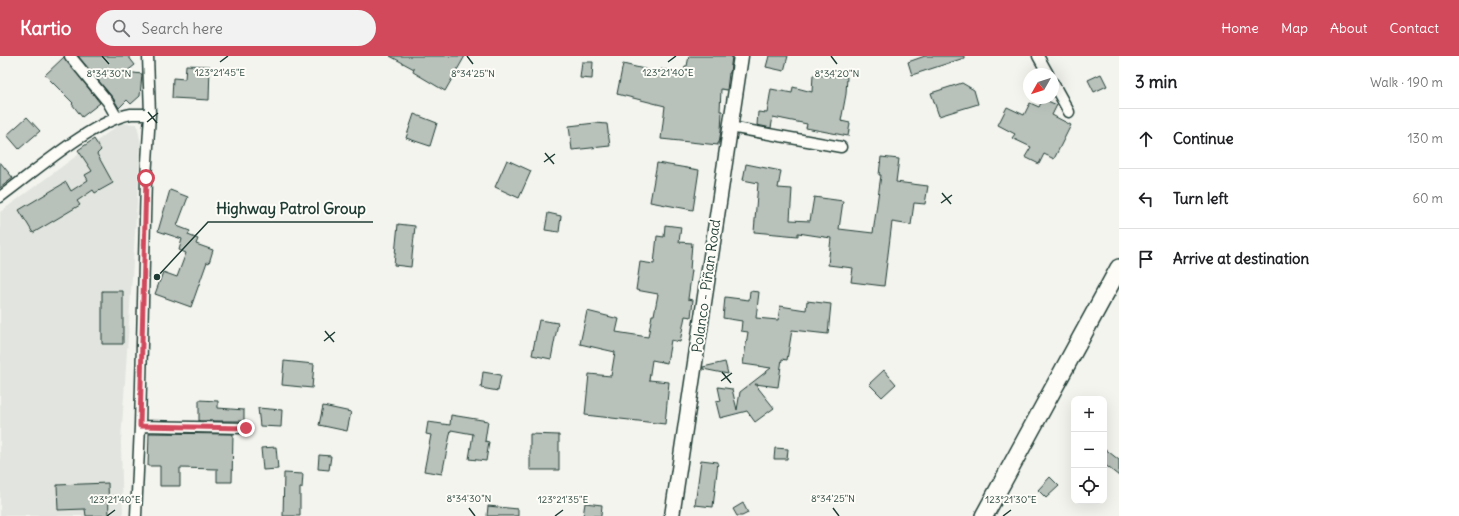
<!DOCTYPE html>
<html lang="en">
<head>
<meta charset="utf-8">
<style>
	body { margin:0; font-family:Delius,sans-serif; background:#f2f2f2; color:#202124 }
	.controls { position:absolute; right:12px; bottom:12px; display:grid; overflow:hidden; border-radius:8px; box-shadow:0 4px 16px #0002 }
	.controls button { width:36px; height:36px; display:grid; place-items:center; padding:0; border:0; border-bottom:1px solid #e0e0e0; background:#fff; color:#202124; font:20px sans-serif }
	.compass { position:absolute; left:1023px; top:12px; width:36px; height:36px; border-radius:50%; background:#fff; box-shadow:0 4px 16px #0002; rotate:231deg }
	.stop { position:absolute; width:12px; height:12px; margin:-9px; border:3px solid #d1495b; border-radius:50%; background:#fff }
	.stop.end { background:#d1495b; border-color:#fff; box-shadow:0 1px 4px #0008 }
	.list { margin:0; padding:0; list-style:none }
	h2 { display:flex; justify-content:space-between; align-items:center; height:52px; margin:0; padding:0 16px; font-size:17px }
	h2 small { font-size:13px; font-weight:400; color:#757577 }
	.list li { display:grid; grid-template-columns:26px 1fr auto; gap:12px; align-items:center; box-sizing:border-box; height:60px; padding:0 16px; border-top:1px solid #e0e0e0 }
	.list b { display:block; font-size:15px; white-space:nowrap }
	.list em { font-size:13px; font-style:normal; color:#757577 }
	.icon { flex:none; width:22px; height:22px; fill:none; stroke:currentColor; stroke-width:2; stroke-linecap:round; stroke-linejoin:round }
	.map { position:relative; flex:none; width:1119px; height:460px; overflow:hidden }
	header { display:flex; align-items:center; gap:24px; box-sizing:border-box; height:56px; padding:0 20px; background:#d1495b; color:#fff }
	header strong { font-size:19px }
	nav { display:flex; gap:22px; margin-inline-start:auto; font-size:14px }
	.search { width:280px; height:36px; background:#f2f2f2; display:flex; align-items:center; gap:10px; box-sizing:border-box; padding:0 14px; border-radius:22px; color:#757577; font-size:15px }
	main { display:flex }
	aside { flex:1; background:#fff }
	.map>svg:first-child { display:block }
	.built { fill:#e2e5df }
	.building { fill:#b9c1bb; stroke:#1f3d34 }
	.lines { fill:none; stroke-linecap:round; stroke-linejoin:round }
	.street-casing { stroke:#1f3d34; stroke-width:13 }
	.secondary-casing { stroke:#1f3d34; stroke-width:17 }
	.highway-casing { stroke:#1f3d34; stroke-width:20 }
	.street { stroke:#fdfcf7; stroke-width:10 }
	.secondary { stroke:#fdfcf7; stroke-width:14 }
	.highway { stroke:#fdfcf7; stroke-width:17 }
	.route { stroke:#d1495b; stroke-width:5 }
	.ticks { fill:none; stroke:#1f3d34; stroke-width:1.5 }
	.labels { text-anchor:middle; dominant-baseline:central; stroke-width:4; stroke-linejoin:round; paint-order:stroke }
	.street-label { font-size:14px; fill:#1f3d34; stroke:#fdfcf7 }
	.ticks-label { font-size:10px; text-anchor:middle; fill:#1f3d34; stroke:#fdfcf7; stroke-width:4; stroke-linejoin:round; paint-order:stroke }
	.leader { fill:none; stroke:#1f3d34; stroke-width:1.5 }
	.callout-dot { fill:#1f3d34; stroke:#fdfcf7; stroke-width:1.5 }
	.callout-label { font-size:15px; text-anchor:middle; font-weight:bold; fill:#1f3d34; stroke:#fdfcf7; stroke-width:4; stroke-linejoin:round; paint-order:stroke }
</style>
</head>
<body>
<header>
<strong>Kartio</strong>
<div class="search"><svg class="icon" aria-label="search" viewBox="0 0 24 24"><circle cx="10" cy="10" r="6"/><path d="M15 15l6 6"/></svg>Search here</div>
<nav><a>Home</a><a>Map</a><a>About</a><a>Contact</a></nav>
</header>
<main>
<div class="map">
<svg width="1119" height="460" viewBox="0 0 1119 460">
	<rect width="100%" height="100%" fill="#f4f4ef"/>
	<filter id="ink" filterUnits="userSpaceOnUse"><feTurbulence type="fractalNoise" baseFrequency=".025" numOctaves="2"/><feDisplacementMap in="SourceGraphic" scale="8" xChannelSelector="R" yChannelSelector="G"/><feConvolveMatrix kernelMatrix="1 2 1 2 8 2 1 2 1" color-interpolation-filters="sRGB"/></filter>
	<g filter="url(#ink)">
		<path class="built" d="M121,67l16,1 4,20 -20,298 2,74h-123v-304z"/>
		<path class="building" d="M78,0h50l7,9 -9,7 16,2 -2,22 -9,8 -4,-4 -8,8 -6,-10z
			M390,0h75l-20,35 -32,-19 1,-3z
			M689,0h43l-2,17h-1l-2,17 -6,-1 -1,22h2l-1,20 -2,12h-1v2l-57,-6 4,-33 -48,-12 6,-30 38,9v-4l23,5 1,-8h2z
			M769,0h19l-4,15 -18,-4z
			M925,0h39v2l-52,17 -4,-13z
			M64,1l36,46 -18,14 -10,-13 1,-1 -28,-28z
			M582,6h11l-1,17 -12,-1z
			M186,9l24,1 -1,34 -37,-2 1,-20 12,1z
			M1101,18l6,12 -13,6 -6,-12z
			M813,19l34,2 -1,17 -5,27 9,2 -2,13 -42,-8 1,-4 -34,-7 -2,11 -14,-3 1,-13 9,1 4,-24 21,4 1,-6 19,5z
			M962,27l12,7 4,14 -39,12 -8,-23z
			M1043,43l14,6 -5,10 19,10 -17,34 -10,-5 -5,10 -14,-7 6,-10 -19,-9 3,-4 -17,-9 9,-18 17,8 6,-12 9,4z
			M414,58l23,9 -7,23 -24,-8z
			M27,61l13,14 -21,18 -12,-14z
			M595,67l12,1 3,22 -38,4 -3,-24z
			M94,83l7,11 -4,4 16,29 -18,10 -2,-3 -16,11 3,4 -47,28 -14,-23 47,-28 5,9 17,-11 -3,-5 7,-4 -14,-21z
			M881,101l18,2 -3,23 32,4 -3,18 -11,-1 -3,22 -19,-3 -8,64 -33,-4 2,-14 -25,-3 3,-27 -33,-5v3l-44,-4 4,-49 -15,-3 3,-16 35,7 -3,17 14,1 -2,31 20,1 4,-24 29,4 -4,28 34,4 8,-58h-2z
			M507,104l24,11 -12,27 -24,-11z
			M0,106l13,16 -13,10z
			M657,107l42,7 -6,40 -43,-8z
			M170,134l18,7 -11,29 13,5 -2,4 10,4 -2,5 17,6 -4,13 -2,-1 -16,45 -36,-13 8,-22 14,5 9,-24 -7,-3 3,-11 -24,-8z
			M548,157l13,3 -2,16 -14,-2z
			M398,168l17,2 -4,41 -17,-2z
			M665,169l16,2 -2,15 13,1 -2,27h2l-4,29 5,1 -2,17 -6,-1 -5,26 -9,-2 -4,23 -15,-3 -3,20 20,2 -4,42 -80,-9 4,-41 22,2 4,-24 -35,-8 7,-33 32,8 -3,13 32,5 4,-22h2l4,-21 -22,-4 4,-28 14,2 3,-28 7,1z
			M102,235h21v53h-21z
			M750,235l9,1 -3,26 22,2 2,-14 26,4 1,-9 24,3 -3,30 -36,-4 -5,30 -5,-1 -4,28 -23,-3 19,24 -19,14 -8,-11 -27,7 -4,-16 5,-1 -3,-14 14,2 5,21 3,-18 31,-24 -28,-4 5,-32 -7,-1 1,-10 -19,-3 2,-21 24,3z
			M539,264l19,3 -7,36 -19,-4z
			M284,305l30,3 -2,24 -30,-3z
			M725,306l3,12 -25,-5v-2z
			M884,314l12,14 -14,13 -13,-13z
			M483,316l18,3 -3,16 -17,-3z
			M199,344l19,1v7l26,2v11h-45z
			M323,350l28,6 -4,19 -28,-6z
			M258,352l24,2 -1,17 -21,-1z
			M451,359l37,6 -3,20 4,1 -3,19 -17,-2 4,-25 -22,-4 -9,44 -18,-3 7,-36 -5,-1 2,-12 22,3z
			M149,377l84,1 -1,48h-15v-13l-37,-1v18h-20v-20h-12z
			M530,378l29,1v35h-29z
			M276,391l2,22 -15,1 -2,-22z
			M775,392l13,1 -1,10h-13z
			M1104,392l15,12v16l-15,-12z
			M319,399l12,1 -2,14 -11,-1z
			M701,404l17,2 -5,45 -18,-2z
			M284,417l19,1 -1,14h-2v28h-17z
			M1050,421l9,9 -13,12 -8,-8z
			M108,427l1,33h-23l-1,-7 -27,1 -1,-25z
			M585,447l17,2 -1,11h-18z
			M743,447l5,10 -6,3h-5l-4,-7z
			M488,450l30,3v7h-31z"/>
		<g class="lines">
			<g class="street-casing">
				<path id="street" d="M70,0l38,46 9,16
					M1038,0l10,18
					M1053,27l16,29
					M730,71l111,20
					M0,141c33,-24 92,-76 131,-83 6,0 13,0 19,0
					M140,370l106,2
					M136,460l4,-90 6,-248 4,-64 -2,-58"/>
			</g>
			<g class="secondary-casing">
				<path id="secondary" d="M672,460l69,-460"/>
			</g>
			<g class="highway-casing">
				<path id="highway" d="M984,460l135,-248"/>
			</g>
			<use href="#street" class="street"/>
			<use href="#secondary" class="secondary"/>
			<use href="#highway" class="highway"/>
		</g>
	</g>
	<g class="lines" filter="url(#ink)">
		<path class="route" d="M146,122l-6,248 106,2"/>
	</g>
	<path class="ticks" d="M102,0l7,8M467,0l6,8M831,0l6,8M220,6l8,-6M668,6l8,-6M148,56l9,11M147,66l11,-9M545,97l9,11M544,106l11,-8M942,137l9,11M941,147l11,-8M325,275l9,11M324,285l11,-9M722,316l9,11M721,325l11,-8M469,452l6,8M833,452l6,8M107,460l8,-6M555,460l8,-6M1003,460l8,-6"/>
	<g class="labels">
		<g class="street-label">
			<text transform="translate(706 230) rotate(-82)">Polanco - Piñan Road</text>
		</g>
	</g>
	<g class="ticks-label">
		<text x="220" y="20">123°21'45"E</text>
		<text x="668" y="20">123°21'40"E</text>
		<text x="109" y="21">8°34'30"N</text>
		<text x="473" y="21">8°34'25"N</text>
		<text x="837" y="21">8°34'20"N</text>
		<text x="469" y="446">8°34'30"N</text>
		<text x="833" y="446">8°34'25"N</text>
		<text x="115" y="447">123°21'40"E</text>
		<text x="563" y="447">123°21'35"E</text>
		<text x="1011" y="447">123°21'30"E</text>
	</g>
	<path class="leader" d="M157 221L208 166H373"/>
	<circle class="callout-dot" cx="157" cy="221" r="4"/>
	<g class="callout-label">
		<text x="291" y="158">Highway Patrol Group</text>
	</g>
</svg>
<div class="controls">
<button>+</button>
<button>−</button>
<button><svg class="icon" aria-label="locate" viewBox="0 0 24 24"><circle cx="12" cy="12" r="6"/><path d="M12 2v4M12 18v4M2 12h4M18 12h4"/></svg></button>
</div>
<svg class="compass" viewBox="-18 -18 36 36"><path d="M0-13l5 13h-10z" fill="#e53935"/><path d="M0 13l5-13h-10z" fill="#757577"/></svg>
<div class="stop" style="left:146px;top:122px"></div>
<div class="stop end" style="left:246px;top:372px"></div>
</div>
<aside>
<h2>3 min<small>Walk · 190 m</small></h2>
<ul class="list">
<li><svg class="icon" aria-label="ahead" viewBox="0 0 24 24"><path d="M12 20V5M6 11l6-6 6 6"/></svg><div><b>Continue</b></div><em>130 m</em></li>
<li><svg class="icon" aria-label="left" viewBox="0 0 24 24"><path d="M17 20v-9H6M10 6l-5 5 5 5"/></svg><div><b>Turn left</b></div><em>60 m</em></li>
<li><svg class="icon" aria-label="arrive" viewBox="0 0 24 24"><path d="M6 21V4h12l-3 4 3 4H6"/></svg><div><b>Arrive at destination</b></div></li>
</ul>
</aside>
</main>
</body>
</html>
